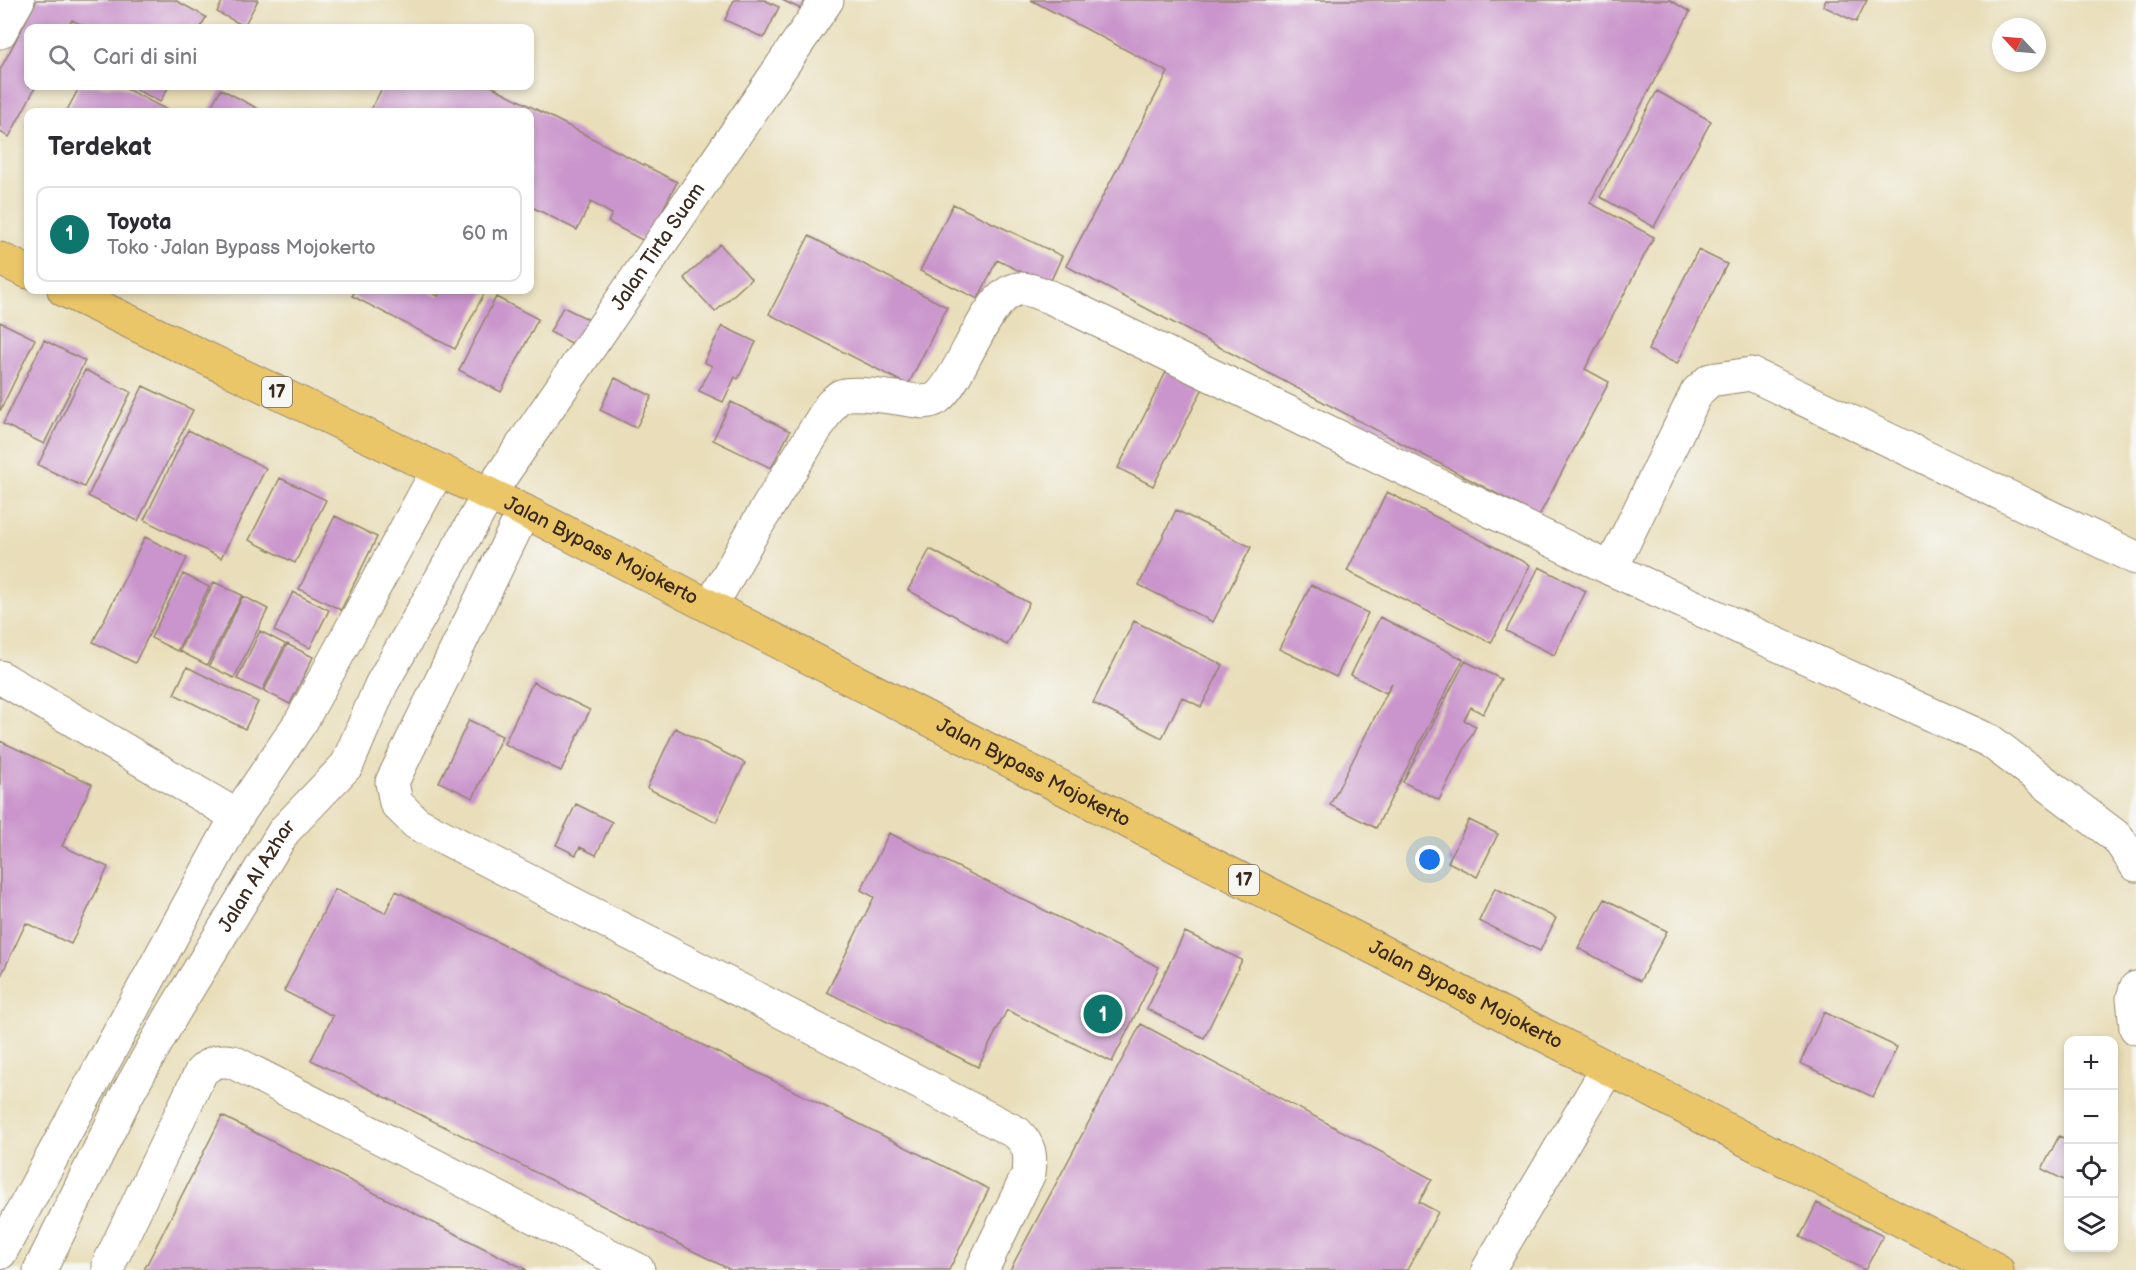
<!DOCTYPE html>
<html lang="id">
<head>
<meta charset="utf-8">
<style>
	body { margin:0; font-family:"Balsamiq Sans",sans-serif; background:#f7f7f7; color:#2b2b33 }
	.controls { position:absolute; right:18px; bottom:18px; display:grid; overflow:hidden; border-radius:12px; box-shadow:0 3px 9px #0003 }
	.controls button { width:54px; height:54px; display:grid; place-items:center; padding:0; border:0; border-bottom:2px solid #e1e1e2; background:#fff; color:#2b2b33; font:30px sans-serif }
	.compass { position:absolute; left:1992px; top:18px; width:54px; height:54px; border-radius:50%; background:#fff; box-shadow:0 3px 9px #0003; rotate:296deg }
	.you { position:absolute; left:1430px; top:860px; width:21px; height:21px; margin:-15px; border:4px solid #fff; border-radius:50%; background:#1a73e8; box-shadow:0 0 0 9px #1a73e833 }
	.badge { display:grid; place-items:center; width:39px; height:39px; border-radius:50%; background:#0f766e; color:#fff; font-size:20px; font-weight:700 }
	.pin { position:absolute; translate:-50% -50%; border:3px solid #fff; box-shadow:0 2px 6px #0006 }
	.list { margin:0; padding:0; list-style:none }
	h2 { display:flex; justify-content:space-between; align-items:center; height:78px; margin:0; padding:0 24px; font-size:26px }
	h2 small { font-size:20px; font-weight:400; color:#7c7c81 }
	.list li { display:grid; grid-template-columns:39px 1fr auto; gap:18px; align-items:center; box-sizing:border-box; height:96px; margin:0 12px 12px; padding:0 12px; border:2px solid #e1e1e2; border-radius:12px }
	.list b { display:block; font-size:22px; white-space:nowrap }
	.list p { margin:0; font-size:20px; white-space:nowrap; color:#7c7c81 }
	.list em { font-size:20px; font-style:normal; color:#7c7c81 }
	.icon { flex:none; width:33px; height:33px; fill:none; stroke:currentColor; stroke-width:2; stroke-linecap:round; stroke-linejoin:round }
	.map { position:relative; flex:none; width:2136px; height:1270px; overflow:hidden }
	.search { position:absolute; background:#fff; box-shadow:0 3px 9px #0003; left:24px; top:24px; width:510px; height:66px; display:flex; align-items:center; gap:15px; box-sizing:border-box; padding:0 21px; border-radius:12px; color:#7c7c81; font-size:22px }
	.panel { position:absolute; background:#fff; box-shadow:0 3px 9px #0003; left:24px; top:108px; width:510px; height:186px; border-radius:12px }
	.map>svg:first-child { display:block }
	.building { fill:#ca95cc }
	.lines { fill:none; stroke-linecap:round; stroke-linejoin:round }
	.minor-casing { stroke:#92846c; stroke-width:35 }
	.highway-casing { stroke:#92846c; stroke-width:35 }
	.minor { stroke:#fff; stroke-width:33 }
	.highway { stroke:#ebc669; stroke-width:33 }
	.labels { text-anchor:middle; dominant-baseline:central; stroke-width:4.5; stroke-linejoin:round; paint-order:stroke }
	.shield { fill:#f6f6f2; stroke:#73675e; stroke-width:1.5 }
	.shield-label { font-size:18px; font-weight:bold; fill:#3b2a1e }
	.street-label { font-size:20px; fill:#3b2a1e; stroke:#f6f6f2 }
</style>
</head>
<body>
<div class="map">
<svg width="2136" height="1270" viewBox="0 0 2136 1270">
	<rect width="100%" height="100%" fill="#f6f6f2"/>
	<filter id="ink" filterUnits="userSpaceOnUse"><feTurbulence type="fractalNoise" baseFrequency=".0167" numOctaves="2"/><feDisplacementMap in="SourceGraphic" scale="12" xChannelSelector="R" yChannelSelector="G"/><feConvolveMatrix kernelMatrix="1 2 1 2 8 2 1 2 1" color-interpolation-filters="sRGB"/></filter>
	<filter id="wash" filterUnits="userSpaceOnUse"><feTurbulence type="fractalNoise" baseFrequency=".008" numOctaves="4" result="noise"/><feDisplacementMap in="SourceGraphic" scale="24" xChannelSelector="R" yChannelSelector="G"/><feGaussianBlur stdDeviation="1.35" result="paint"/><feColorMatrix in="noise" values="0 0 0 0 0 0 0 0 0 0 0 0 0 0 0 0 0 1.4 0 .05"/><feComposite in="paint" operator="in"/></filter>
	<g filter="url(#wash)">
		<rect width="100%" height="100%" fill="#e9deb9"/>
		<g id="blocks">
			<path class="building" d="M37,0h138l31,17 -6,11h-112l-16,-8 -5,8h-39v58h8l-27,51 -9,-5v-62z
				M223,0h35l-14,26 -27,-14z
				M734,0h30l15,7 -15,31 -39,-18z
				M782,0h23l-4,9z
				M1031,0h639l20,12 -100,191 64,34 -69,132 24,13 -70,134 -473,-250 102,-194z
				M1826,0h41l-11,22 -33,-16z
				M80,86h41l50,26h-105z
				M130,86h39l-9,16z
				M383,86h108l186,96 -31,60 -38,-20 4,-8 -21,-12 -14,28 -47,-24v-94h-160z
				M221,89l43,23h-56z
				M1657,91l54,30 -57,106 -54,-30z
				M953,204l109,52 -13,29 -52,-25 -19,39 -58,-28z
				M809,236l138,71 -39,78 -139,-71z
				M720,244l31,35 -36,33 -31,-34z
				M1698,250l29,14 -50,100 -29,-14z
				M356,290h69l13,6 4,-6h44l-31,59 -103,-53z
				M496,297l42,22 -37,73 -42,-22z
				M563,307l27,13 -13,26 -27,-14z
				M0,322l35,17 -35,72z
				M722,326l34,16 -18,37 -3,-2 -12,25 -24,-11 13,-25 -8,-4z
				M44,340l41,21 -41,83 -41,-20z
				M85,370l46,22 -47,95 -46,-22z
				M1167,370l36,18 -50,98 -35,-18z
				M615,378l37,18 -16,32 -36,-18z
				M143,386l50,24 -55,111 -50,-25z
				M731,402l59,29 -19,37 -58,-28z
				M188,430l78,38 -45,90 -77,-38z
				M280,478l46,22 -31,63 -46,-23z
				M1387,492l143,73 -39,78 -144,-72z
				M1176,510l75,37 -38,75 -74,-37z
				M335,516l42,21 -36,73 -42,-21z
				M145,537l42,21 -52,105 -42,-21z
				M930,549l99,54 -22,42 -99,-55z
				M1539,567l47,24 -32,64 -48,-24z
				M183,574l26,13 -32,64 -26,-13z
				M214,582l28,13 -35,70 -28,-14z
				M1311,585l57,28 -32,64 -57,-28z
				M293,592l36,18 -19,38 -36,-17z
				M243,596l25,13 -34,69 -25,-12z
				M1380,617l83,42 -87,169 -46,-23 62,-122 -6,10 -35,-18z
				M1134,621l89,44 -22,42 -19,-10 -20,41 -69,-35z
				M260,631l25,13 -23,47 -25,-12z
				M287,644l26,13 -23,47 -26,-13z
				M1465,661l36,18 -18,35 -12,-7 -7,13 12,6 -37,74 -36,-18z
				M187,667l71,35 -13,27 -71,-35z
				M533,682l57,28 -29,61 -57,-27z
				M469,720l33,16 -29,62 -34,-16z
				M675,728l70,35 -29,59 -69,-34z
				M0,741l92,43 -30,62 46,21 -37,77 -45,-21 -26,55z
				M576,804l36,18 -16,33 -16,-8 -4,8 -20,-10z
				M1469,820l29,14 -21,43 -29,-15z
				M889,833l270,134 -47,95 -105,-52 -29,57 -151,-75 47,-95 -13,-7z
				M1495,888l61,30 -16,33 -61,-30z
				M335,889l50,24 11,-22 593,298 -40,81h-218l-420,-210 22,-44 -49,-25z
				M1605,899l62,32 -27,50 -62,-33z
				M1185,932l57,28 -38,78 -57,-29z
				M1824,1012l73,35 -24,50 -73,-34z
				M1141,1024l291,155 -13,23 19,10 -31,58h-397z
				M222,1116l305,154h-383z
				M2059,1136l9,4v42l-26,-13z
				M1817,1203l66,33 -18,34 -65,-33z"/>
		</g>
	</g>
	<g filter="url(#ink)">
		<use href="#blocks" fill-opacity="0" stroke="#92846c" stroke-width="1.5"/>
		<g class="lines">
			<g class="minor-casing">
				<g id="minor">
					<path d="M0,32l18,-32"/>
					<path d="M524,511l-132,271 4,21 20,20 601,310c13,13 14,22 12,40l-47,97"/>
					<path d="M1611,569l86,-177 13,-12 41,-6 385,184"/>
					<path d="M711,606l41,-73 78,-127c3,-3 7,-8 11,-10 13,-6 66,4 83,6 5,-1 9,-1 13,-4 26,-20 48,-105 82,-109 10,-1 21,5 31,8l561,272 379,172 128,97 18,27"/>
					<path d="M0,677l237,139 65,-96 136,-250"/>
					<path d="M2136,988l-3,10 3,30"/>
					<path d="M0,1253l237,-437"/>
					<path id="s1" d="M40,1270l84,-170 49,-87 111,-182 63,-66 34,-80 108,-191 338,-494"/>
					<path d="M109,1270v-6l92,-192c10,-10 18,-13 32,-10l405,208"/>
					<path d="M1488,1270l120,-202"/>
				</g>
			</g>
			<g class="highway-casing">
				<g id="highway">
					<path d="M0,259l28,13"/>
					<path id="s2" d="M64,290l460,221 1084,557 389,202"/>
				</g>
			</g>
			<use href="#minor" class="minor"/>
			<use href="#highway" class="highway"/>
		</g>
	</g>
	<g class="labels">
		<g class="shield">
			<rect x="262" y="377" width="30" height="30" rx="4.5"/>
			<rect x="1229" y="865" width="30" height="30" rx="4.5"/>
		</g>
		<g class="shield-label">
			<text x="277" y="392">17</text>
			<text x="1244" y="880">17</text>
		</g>
		<g class="street-label">
			<text stroke="none"><textPath href="#s1" startOffset="1200">Jalan Tirta Suam</textPath></text>
			<text stroke="none"><textPath href="#s2" startOffset="597">Jalan Bypass Mojokerto</textPath></text>
			<text stroke="none"><textPath href="#s2" startOffset="1083">Jalan Bypass Mojokerto</textPath></text>
			<text stroke="none"><textPath href="#s1" startOffset="450">Jalan Al Azhar</textPath></text>
			<text stroke="none"><textPath href="#s2" startOffset="1569">Jalan Bypass Mojokerto</textPath></text>
		</g>
	</g>
</svg>
<div class="controls">
<button>+</button>
<button>−</button>
<button><svg class="icon" aria-label="locate" viewBox="0 0 24 24"><circle cx="12" cy="12" r="6"/><path d="M12 2v4M12 18v4M2 12h4M18 12h4"/></svg></button>
<button><svg class="icon" aria-label="layers" viewBox="0 0 24 24"><path d="M12 4l9 5-9 5-9-5zM3 14l9 5 9-5"/></svg></button>
</div>
<svg class="compass" viewBox="-18 -18 36 36"><path d="M0-13l5 13h-10z" fill="#e53935"/><path d="M0 13l5-13h-10z" fill="#7c7c81"/></svg>
<div class="you"></div>
<div class="pin badge" style="left:1103px;top:1014px">1</div>
<div class="search"><svg class="icon" aria-label="search" viewBox="0 0 24 24"><circle cx="10" cy="10" r="6"/><path d="M15 15l6 6"/></svg>Cari di sini</div>
<section class="panel">
<h2>Terdekat<small></small></h2>
<ul class="list">
<li><span class="badge">1</span><div><b>Toyota</b><p>Toko · Jalan Bypass Mojokerto</p></div><em>60 m</em></li>
</ul>
</section>
</div>
</body>
</html>
